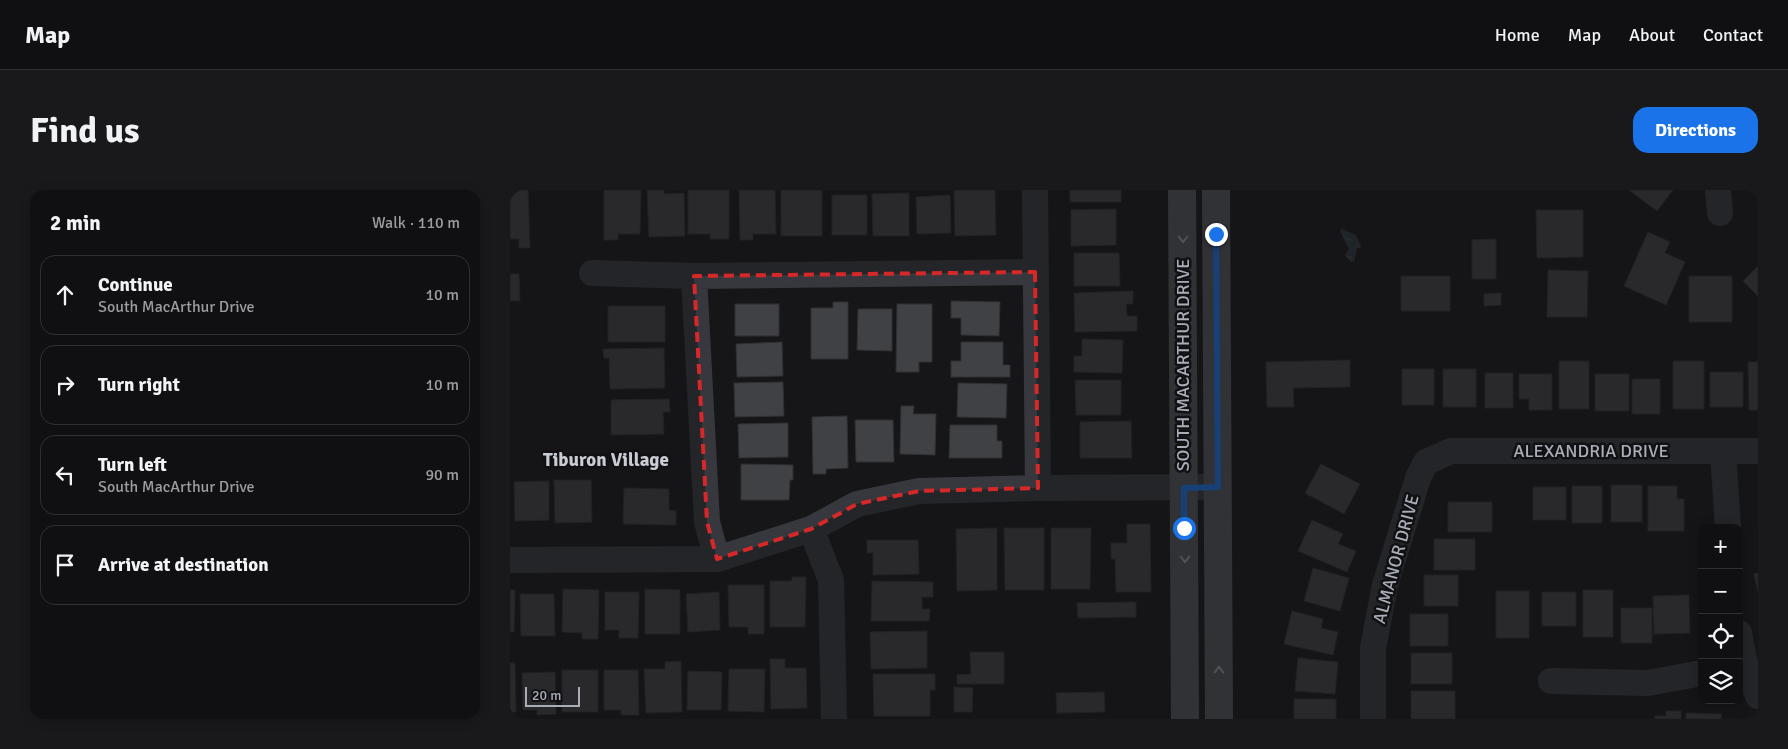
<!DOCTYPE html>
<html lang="en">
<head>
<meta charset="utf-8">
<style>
	body { margin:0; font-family:Signika,sans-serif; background:#19191b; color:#f1f3f6 }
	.controls { position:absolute; right:15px; bottom:15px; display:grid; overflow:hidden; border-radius:10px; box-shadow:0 2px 12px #0003 }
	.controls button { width:45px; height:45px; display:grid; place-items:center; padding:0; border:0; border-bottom:1px solid #303032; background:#101012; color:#f1f3f6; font:25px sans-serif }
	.scale { position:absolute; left:15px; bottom:12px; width:55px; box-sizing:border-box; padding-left:5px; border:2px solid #a8adb8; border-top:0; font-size:14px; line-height:18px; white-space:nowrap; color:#a8adb8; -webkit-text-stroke:4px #111113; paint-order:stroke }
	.stop { position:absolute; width:15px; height:15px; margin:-11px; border:4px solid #1a73e8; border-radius:50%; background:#fff }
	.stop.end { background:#1a73e8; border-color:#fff; box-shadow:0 1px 5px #0008 }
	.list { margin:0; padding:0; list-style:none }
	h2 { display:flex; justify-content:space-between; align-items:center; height:65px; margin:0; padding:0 20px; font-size:21px }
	h2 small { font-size:16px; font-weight:400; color:#9c9d9f }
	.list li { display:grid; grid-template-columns:32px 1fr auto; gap:15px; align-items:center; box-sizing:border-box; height:80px; margin:0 10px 10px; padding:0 10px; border:1px solid #303032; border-radius:15px }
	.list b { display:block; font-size:19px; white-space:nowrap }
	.list p { margin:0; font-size:16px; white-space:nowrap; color:#9c9d9f }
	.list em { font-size:16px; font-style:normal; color:#9c9d9f }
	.icon { flex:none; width:28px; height:28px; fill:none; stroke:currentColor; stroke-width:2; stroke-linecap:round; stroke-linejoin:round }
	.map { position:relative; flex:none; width:1248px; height:529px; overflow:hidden; border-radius:15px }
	header { display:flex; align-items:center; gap:30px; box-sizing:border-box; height:70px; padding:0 25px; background:#101012; border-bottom:1px solid #303032 }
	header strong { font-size:24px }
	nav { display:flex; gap:28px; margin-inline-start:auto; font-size:18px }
	.intro { display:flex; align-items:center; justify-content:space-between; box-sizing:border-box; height:120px; padding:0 30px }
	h1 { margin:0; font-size:35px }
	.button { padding:12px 22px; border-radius:15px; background:#1a73e8; color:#fff; font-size:18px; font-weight:700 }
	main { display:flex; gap:30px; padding:0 30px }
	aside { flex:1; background:#101012; border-radius:15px; box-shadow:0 2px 12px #0003 }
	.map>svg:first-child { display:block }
	.water { fill:url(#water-ripples) }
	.building { fill:#404145; stroke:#303034 }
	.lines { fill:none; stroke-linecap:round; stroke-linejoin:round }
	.minor { stroke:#37383d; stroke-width:26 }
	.major { stroke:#53555c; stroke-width:28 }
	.oneway { stroke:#979ba6 }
	.route { stroke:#1a73e8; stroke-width:6 }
	.marked { fill:none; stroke:#d62828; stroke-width:4; stroke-dasharray:10 6; stroke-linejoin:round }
	.labels { text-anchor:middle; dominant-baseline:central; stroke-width:5; stroke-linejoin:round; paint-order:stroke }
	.street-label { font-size:18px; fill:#a8adb8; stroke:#111113 }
	.neighbourhood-label { font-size:19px; font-weight:bold; fill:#c9ccd4; stroke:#111113 }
</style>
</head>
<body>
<header>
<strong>Map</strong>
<nav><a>Home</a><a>Map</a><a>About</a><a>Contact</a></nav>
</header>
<div class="intro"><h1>Find us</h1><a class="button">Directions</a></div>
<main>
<aside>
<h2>2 min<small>Walk · 110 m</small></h2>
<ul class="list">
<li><svg class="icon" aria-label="ahead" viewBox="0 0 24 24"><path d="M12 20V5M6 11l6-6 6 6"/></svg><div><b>Continue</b><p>South MacArthur Drive</p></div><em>10 m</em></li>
<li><svg class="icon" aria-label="right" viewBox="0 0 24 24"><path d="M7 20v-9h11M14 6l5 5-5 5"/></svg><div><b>Turn right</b></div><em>10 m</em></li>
<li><svg class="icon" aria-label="left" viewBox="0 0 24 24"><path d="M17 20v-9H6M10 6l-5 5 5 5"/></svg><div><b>Turn left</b><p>South MacArthur Drive</p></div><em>90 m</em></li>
<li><svg class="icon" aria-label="arrive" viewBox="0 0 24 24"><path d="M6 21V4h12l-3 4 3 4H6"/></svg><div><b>Arrive at destination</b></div></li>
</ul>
</aside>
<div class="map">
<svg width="1248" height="529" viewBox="0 0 1248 529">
	<defs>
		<pattern id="water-ripples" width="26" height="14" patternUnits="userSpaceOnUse" patternTransform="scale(1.25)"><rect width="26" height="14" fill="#2c353c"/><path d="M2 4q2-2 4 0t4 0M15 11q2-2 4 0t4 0" fill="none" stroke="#485056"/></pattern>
	</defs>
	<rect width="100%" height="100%" fill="#161618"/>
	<path class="water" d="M832,39l14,6 5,12 -4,1 -3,14h-3l-6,-7 4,-6 -9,-18z"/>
	<path class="building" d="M0,0h18l2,58h-11v-9h-9z
		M94,0h37l-1,44h-22v6h-14z
		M137,0h17v4l20,-1 1,43 -36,1z
		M178,0h41v49h-19v-5h-22z
		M229,0h36l1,44h-23v6h-13z
		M271,0h41v46h-41z
		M444,0h41l1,45 -41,1z
		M560,0h51v12h-51z
		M1119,0h44l-16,21z
		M399,3v43h-36l-1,-42z
		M322,5h35v40h-35z
		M440,5l1,38 -34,1 -1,-37z
		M606,19v36l-45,1v-36z
		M1026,20h47v47l-46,1z
		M1138,42l22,10 -5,11 20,9 -19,43 -42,-19z
		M986,49v40h-24v-39z
		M564,63h45l1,33h-46z
		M1248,76v30l-15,-15z
		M1038,80l40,1 -1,46h-40z
		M0,84h9l1,27h-10z
		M891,86h49v35h-49z
		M1179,86h43v46h-43z
		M623,101v13h-7l1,12h10v15l-62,1 -1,-39z
		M991,103v12l-17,1v-12z
		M441,111l49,1 -1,34 -38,-1v-17h-10z
		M323,112h15v57h-37v-51h22z
		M225,114h44v32h-44z
		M387,114h35v58h-13v10h-23z
		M98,116h57v36h-57z
		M348,119h34v42l-35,-1z
		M572,149l41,1 -1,33 -48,-1v-16h8z
		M272,152l1,34 -46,1 -1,-33z
		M451,152h42v23h7v12h-59v-16h10z
		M154,158l1,40 -55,1 -1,-31h-5l-1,-9z
		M840,170v27l-57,1 1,19h-27l-1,-45z
		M1049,171h30v48h-30z
		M1163,171h31v48h-31z
		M1238,172h10v48h-9z
		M892,179h32v36h-32z
		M933,179h33v38h-33z
		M1200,182h33v35h-33z
		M975,183h28v35h-28z
		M1009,184h33v36h-23v-11h-10z
		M1085,184h34v37h-34z
		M1122,189h28v35h-28z
		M565,190h46v35h-45z
		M273,192l1,34 -49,1 -1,-34z
		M448,193l49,1 -1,34 -49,-1z
		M159,209l1,13h-7l1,22 -53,1v-35z
		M391,216h13l-1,8h23l-1,41 -35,-1z
		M337,226l1,52 -22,1v5h-13l-1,-57z
		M345,230h38l1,42h-38z
		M621,231l1,37h-52v-36z
		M278,233v34l-49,1 -1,-34z
		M440,235h47v16h5v17h-53z
		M231,274l52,1v15h-3l-1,20h-48z
		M811,274l39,20 -16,30 -39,-21z
		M44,290h37l1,42 -37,1z
		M39,291v39l-34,1 -1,-39z
		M1101,295h31v37h-31z
		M1062,296h30v37h-30z
		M1138,296h29v13h7v32h-36z
		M1023,297h33v33h-33z
		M114,298l45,1v21l7,1v14l-53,-1z
		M938,312h44v30h-44z
		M802,330l31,14 -5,10 18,7 -9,21 -49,-21z
		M617,334h23l1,68h-35l-1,-33h-4v-16h16z
		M487,338v62l-40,1 -1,-62z
		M494,338h40v62h-39z
		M541,338h40l-1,61h-39z
		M924,349h41v31h-41z
		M357,350h51l1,34 -46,1v-22h-6z
		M803,378l36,10 -9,33 -36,-10z
		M1248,383v19l-4,-18z
		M914,385h34v31h-34z
		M282,387h14l-1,50h-35v-46h22z
		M362,391l61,1v15h-11v12h8l-1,12h-58z
		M218,395h36v49h-16v-7h-19z
		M53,399l36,1 -1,49h-16v-6l-20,-1z
		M135,399l35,1v44h-35z
		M0,400h5l-1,42h-4z
		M1073,400h30v47h-30z
		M986,401h33v47h-33z
		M95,402h34l-1,46h-19v-8h-14z
		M209,402l1,38 -32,2 -2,-38z
		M1032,402h34v34h-34z
		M10,404h34l1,42h-34z
		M1179,405l1,38 -36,1 -1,-38z
		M626,412v15l-58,1 -1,-15z
		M1111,418h31v35h-31z
		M782,421l31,8 -2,9 17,4 -5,23 -49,-11z
		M900,424h38v32h-38z
		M417,441v37l-56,1 -1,-37z
		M460,462h34v32h-47v-9l14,-1z
		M901,463h41v31h-41z
		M788,468l40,4 -3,32 -40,-3z
		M260,469h15v9h21l1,40 -36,1z
		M171,471l1,51 -36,1 -2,-44h21v-7z
		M0,473h5l1,49h-6z
		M219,479h36l-1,43 -36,-1z
		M52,480h36v42h-36z
		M94,480h34l1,45h-18v-5h-17z
		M178,481l34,1 -1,38h-34z
		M45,482l1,42 -19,1v-5h-14l-1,-37z
		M363,484h62v16h-5v26h-56z
		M444,497l19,1 -1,24h-18z
		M901,501h44v28h-44z
		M594,502l1,20 -48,1 -1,-20z
		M784,509h42v20h-42z
		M1156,521h15v8h-26v-3h11z
		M1176,523l36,1 -1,5h-35z"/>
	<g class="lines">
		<path class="minor" d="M1208,0l2,23
			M82,83l102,3
			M1213,261l5,77
			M528,298l180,-1
			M207,369l-10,-37 -13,-246 341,-4
			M0,370l207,-1 94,-30
			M1229,443l5,27 14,36
			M1041,491l97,2 54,-10
			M324,529l-3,-139 -20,-51 46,-25 62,-13 119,-3 -3,-298
			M863,529v-71l12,-63 33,-107 8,-16 25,-11h307"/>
		<path class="major" d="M672,0l3,529
			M706,0l3,529"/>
	</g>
	<defs><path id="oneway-chevron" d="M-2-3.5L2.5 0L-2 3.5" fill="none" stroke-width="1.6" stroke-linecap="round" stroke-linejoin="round" transform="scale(1.25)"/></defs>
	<g class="oneway">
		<use href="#oneway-chevron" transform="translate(673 49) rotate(90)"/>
		<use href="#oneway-chevron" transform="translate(675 369) rotate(90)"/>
		<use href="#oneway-chevron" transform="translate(709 480) rotate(-90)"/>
	</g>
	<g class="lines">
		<path class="route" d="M674,338v-40l34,-1 -2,-253"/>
	</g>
	<path d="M0 0H1248V529H0ZM525,82l3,216 -119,3 -62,13 -46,25 -94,30 -10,-37 -13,-246z" fill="#161618" fill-opacity=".55" fill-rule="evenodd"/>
	<path class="marked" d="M525,82l3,216 -119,3 -62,13 -46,25 -94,30 -10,-37 -13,-246z"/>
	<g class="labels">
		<g class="street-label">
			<text transform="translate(673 175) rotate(-90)">SOUTH MACARTHUR DRIVE</text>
			<text x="1081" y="261">ALEXANDRIA DRIVE</text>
			<text transform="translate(886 369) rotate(-75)">ALMANOR DRIVE</text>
		</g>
		<g class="neighbourhood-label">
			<text x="96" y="270">Tiburon Village</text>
		</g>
	</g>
</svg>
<div class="controls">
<button>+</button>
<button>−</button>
<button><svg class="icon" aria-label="locate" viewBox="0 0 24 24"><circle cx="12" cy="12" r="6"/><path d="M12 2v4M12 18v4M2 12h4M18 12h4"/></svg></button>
<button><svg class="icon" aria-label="layers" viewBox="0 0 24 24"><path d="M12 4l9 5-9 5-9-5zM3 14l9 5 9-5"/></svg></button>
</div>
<div class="scale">20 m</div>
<div class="stop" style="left:674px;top:338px"></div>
<div class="stop end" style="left:706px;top:44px"></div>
</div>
</main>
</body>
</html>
